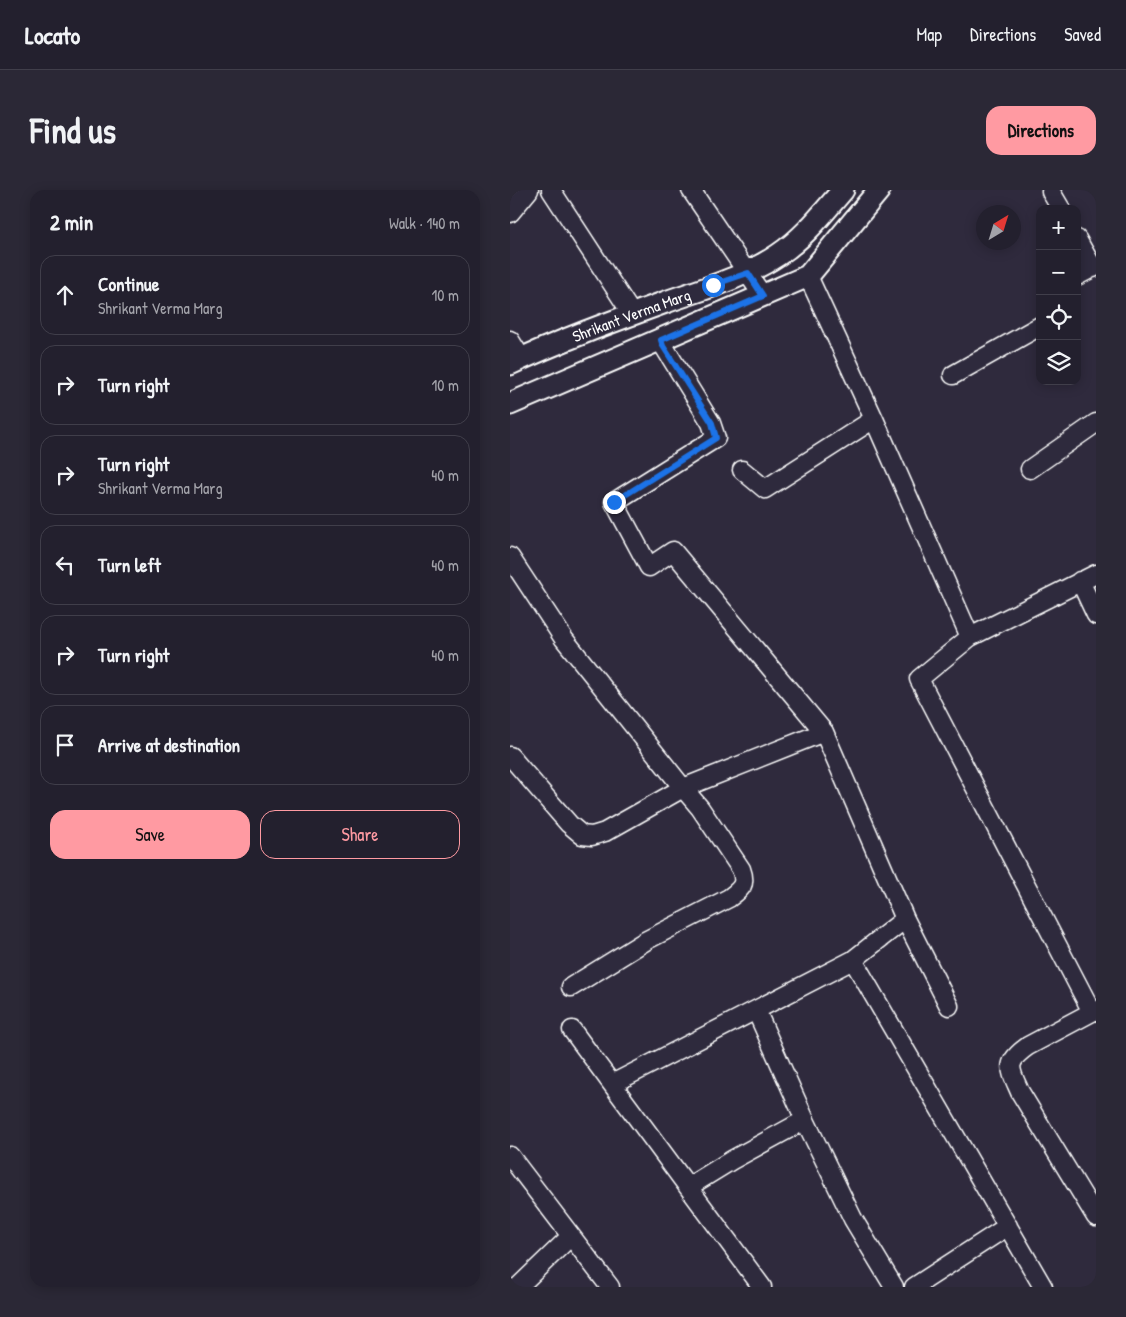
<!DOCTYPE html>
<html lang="en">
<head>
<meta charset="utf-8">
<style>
	body { margin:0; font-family:"Patrick Hand",sans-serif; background:#2b2836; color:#f1f3f6 }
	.controls { position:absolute; right:15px; top:15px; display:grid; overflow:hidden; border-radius:10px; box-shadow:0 2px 12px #0003 }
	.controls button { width:45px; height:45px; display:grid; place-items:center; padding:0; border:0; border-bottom:1px solid #403e4a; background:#23202e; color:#f1f3f6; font:25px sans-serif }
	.compass { position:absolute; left:466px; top:15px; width:45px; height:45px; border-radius:50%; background:#23202e; box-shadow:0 2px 12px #0003; rotate:38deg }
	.stop { position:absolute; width:15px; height:15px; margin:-11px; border:4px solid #1a73e8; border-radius:50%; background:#fff }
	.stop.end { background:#1a73e8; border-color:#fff; box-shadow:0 1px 5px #0008 }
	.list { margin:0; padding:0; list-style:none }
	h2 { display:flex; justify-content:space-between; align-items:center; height:65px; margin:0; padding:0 20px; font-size:21px }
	h2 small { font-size:16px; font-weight:400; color:#a3a3aa }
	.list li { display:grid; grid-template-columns:32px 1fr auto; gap:15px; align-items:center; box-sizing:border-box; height:80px; margin:0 10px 10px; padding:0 10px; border:1px solid #403e4a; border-radius:15px }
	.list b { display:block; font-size:19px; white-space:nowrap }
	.list p { margin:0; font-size:16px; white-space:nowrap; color:#a3a3aa }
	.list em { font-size:16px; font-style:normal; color:#a3a3aa }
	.actions { display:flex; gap:10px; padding:15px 20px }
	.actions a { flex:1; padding:11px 0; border:1px solid #ff9aa2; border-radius:15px; text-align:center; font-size:18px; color:#ff9aa2 }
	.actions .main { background:#ff9aa2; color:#111 }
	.icon { flex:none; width:28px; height:28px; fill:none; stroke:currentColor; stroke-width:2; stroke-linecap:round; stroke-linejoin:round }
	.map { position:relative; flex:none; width:586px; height:1097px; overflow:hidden; border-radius:15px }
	header { display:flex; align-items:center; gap:30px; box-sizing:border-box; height:70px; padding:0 25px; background:#23202e; border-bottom:1px solid #403e4a }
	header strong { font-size:24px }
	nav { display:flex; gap:28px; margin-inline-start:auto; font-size:18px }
	.intro { display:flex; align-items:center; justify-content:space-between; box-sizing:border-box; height:120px; padding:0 30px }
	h1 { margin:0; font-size:35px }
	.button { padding:12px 22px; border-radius:15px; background:#ff9aa2; color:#111; font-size:18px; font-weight:700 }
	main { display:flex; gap:30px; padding:0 30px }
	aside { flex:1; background:#23202e; border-radius:15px; box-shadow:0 2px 12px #0003 }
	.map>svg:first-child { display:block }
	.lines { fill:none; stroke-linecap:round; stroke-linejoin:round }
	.minor-casing { stroke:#fff; stroke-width:21 }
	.tertiary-casing { stroke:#fff; stroke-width:25 }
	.minor { stroke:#2f2a3d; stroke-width:18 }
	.tertiary { stroke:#2f2a3d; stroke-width:21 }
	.route { stroke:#1a73e8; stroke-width:6 }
	.labels { text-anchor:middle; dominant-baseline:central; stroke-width:5; stroke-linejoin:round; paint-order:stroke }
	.street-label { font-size:16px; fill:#fff; stroke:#2f2a3d }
</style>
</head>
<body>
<header>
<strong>Locato</strong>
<nav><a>Map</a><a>Directions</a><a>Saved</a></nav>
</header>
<div class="intro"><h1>Find us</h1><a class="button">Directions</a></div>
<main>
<aside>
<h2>2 min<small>Walk · 140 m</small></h2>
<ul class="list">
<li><svg class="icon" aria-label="ahead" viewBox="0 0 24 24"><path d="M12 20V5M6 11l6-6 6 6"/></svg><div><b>Continue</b><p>Shrikant Verma Marg</p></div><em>10 m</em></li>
<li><svg class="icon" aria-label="right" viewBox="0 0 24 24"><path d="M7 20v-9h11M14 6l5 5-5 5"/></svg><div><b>Turn right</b></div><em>10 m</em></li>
<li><svg class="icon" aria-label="right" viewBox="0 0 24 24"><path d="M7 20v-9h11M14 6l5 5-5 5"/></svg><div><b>Turn right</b><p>Shrikant Verma Marg</p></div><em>40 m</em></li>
<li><svg class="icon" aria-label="left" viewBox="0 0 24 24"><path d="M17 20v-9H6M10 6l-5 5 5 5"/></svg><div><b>Turn left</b></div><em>40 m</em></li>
<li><svg class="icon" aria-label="right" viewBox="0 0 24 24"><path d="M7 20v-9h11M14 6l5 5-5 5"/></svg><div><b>Turn right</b></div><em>40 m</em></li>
<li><svg class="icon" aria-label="arrive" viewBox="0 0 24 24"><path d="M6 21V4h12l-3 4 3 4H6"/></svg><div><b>Arrive at destination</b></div></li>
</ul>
<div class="actions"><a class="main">Save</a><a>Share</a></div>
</aside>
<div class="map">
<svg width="586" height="1097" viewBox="0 0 586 1097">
	<rect width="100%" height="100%" fill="#2f2a3d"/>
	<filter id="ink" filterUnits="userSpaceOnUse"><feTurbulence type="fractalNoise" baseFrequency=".02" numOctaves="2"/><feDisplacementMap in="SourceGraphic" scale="10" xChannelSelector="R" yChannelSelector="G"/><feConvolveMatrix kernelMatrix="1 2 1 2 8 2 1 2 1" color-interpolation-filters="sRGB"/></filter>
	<g filter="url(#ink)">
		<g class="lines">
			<g class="minor-casing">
				<path id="minor" d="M41,0l81,124
					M181,0l72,106
					M541,2l10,17
					M0,23l19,-23
					M567,49l16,29
					M298,86l66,143 96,218 -51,42 173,333 4,-2
					M567,86l19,-10
					M0,150l12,19
					M151,150l2,5 48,78 5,15 -102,64 35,65 24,-16 151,181 81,187 -52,41 190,327
					M443,185l87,-49
					M520,279l66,-46
					M232,280l23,19 109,-70
					M0,367l54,82 119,149 141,-56
					M570,391l16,34
					M460,447l126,-63
					M0,566l59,68 13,11 10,1 13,-4 78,-44 17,20 41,61c6,16 0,20 -12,29l-82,42 -76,47
					M395,729l44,87
					M246,820l49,110 48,99 41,68
					M582,822l-64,34c-24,17 -18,23 -8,46l76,125
					M62,840l190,257
					M102,894l241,-124
					M0,966l100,131
					M178,997l44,-27 73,-40
					M8,1097l53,-51
					M404,1097l94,-61"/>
			</g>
			<g class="tertiary-casing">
				<g id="tertiary">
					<path id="s1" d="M0,174c49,-23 101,-42 153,-61 39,-14 81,-25 115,-48 26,-17 45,-42 65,-65"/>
					<path d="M0,214l298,-128 71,-86"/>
				</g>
			</g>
			<use href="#minor" class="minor"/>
			<use href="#tertiary" class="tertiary"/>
		</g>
	</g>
	<g class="lines" filter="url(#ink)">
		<path class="route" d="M104,312l102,-64 -4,-15 -49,-77 -2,-6 102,-44 -15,-23 -35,12"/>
	</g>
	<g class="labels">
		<g class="street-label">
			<text stroke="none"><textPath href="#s1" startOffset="131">Shrikant Verma Marg</textPath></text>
		</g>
	</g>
</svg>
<div class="controls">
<button>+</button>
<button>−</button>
<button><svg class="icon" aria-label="locate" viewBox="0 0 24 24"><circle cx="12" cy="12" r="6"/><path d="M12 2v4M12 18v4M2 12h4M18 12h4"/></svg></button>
<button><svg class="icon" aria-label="layers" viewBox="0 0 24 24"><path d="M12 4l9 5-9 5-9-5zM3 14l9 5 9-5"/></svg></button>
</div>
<svg class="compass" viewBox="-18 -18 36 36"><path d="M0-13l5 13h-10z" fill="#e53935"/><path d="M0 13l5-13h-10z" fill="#a3a3aa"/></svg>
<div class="stop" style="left:203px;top:95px"></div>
<div class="stop end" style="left:104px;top:312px"></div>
</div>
</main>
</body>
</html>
